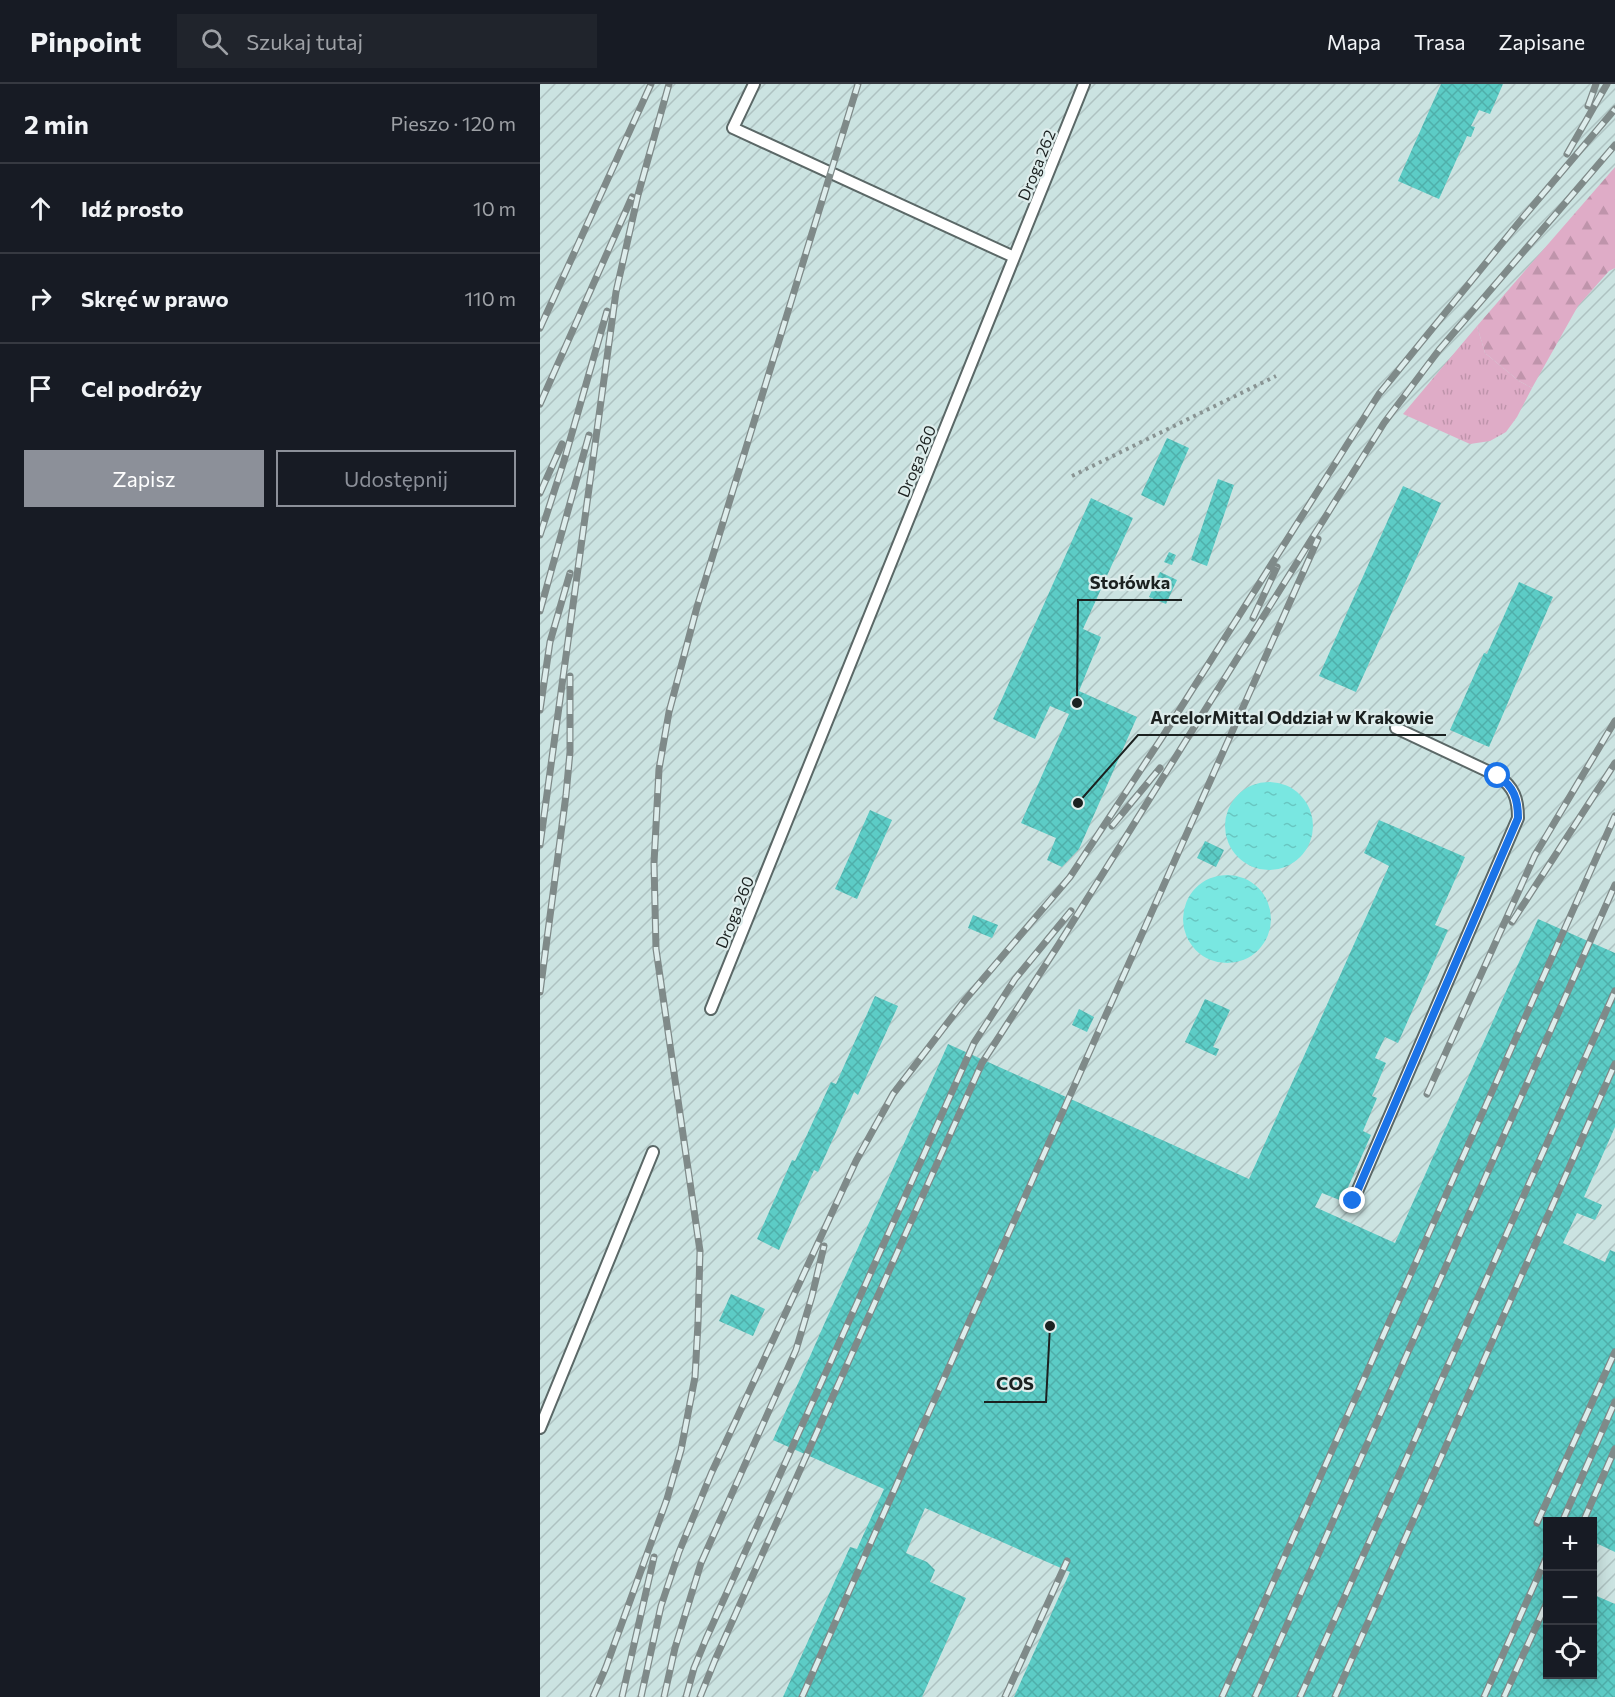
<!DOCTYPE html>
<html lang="pl">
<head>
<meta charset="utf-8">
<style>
	body { margin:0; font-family:Commissioner,sans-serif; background:#20242c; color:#f1f3f6 }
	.controls { position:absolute; right:18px; bottom:18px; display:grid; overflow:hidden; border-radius:0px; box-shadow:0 3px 15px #0003 }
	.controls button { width:54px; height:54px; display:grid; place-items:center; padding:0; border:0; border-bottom:2px solid #363941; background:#171b24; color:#f1f3f6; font:30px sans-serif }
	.stop { position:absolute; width:18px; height:18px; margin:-14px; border:4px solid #1a73e8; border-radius:50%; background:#fff }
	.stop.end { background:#1a73e8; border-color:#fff; box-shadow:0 2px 6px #0008 }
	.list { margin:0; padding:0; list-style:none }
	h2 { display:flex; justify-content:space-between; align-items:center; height:78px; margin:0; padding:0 24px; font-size:26px }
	h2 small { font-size:20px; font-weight:400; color:#9ea1a6 }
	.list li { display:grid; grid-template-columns:39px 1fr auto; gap:18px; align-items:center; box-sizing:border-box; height:90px; padding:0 24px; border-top:2px solid #363941 }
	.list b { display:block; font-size:22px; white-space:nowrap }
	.list em { font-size:20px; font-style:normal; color:#9ea1a6 }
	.actions { display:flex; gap:12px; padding:18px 24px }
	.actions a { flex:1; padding:14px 0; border:2px solid #8c9099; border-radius:0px; text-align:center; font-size:21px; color:#8c9099 }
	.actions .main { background:#8c9099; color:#fff }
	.icon { flex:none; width:33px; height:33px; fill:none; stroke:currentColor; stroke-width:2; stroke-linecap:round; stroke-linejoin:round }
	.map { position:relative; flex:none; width:1075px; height:1613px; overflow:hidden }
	header { display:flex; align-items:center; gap:36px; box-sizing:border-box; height:84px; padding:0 30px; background:#171b24; border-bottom:2px solid #363941 }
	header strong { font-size:28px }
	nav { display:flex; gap:33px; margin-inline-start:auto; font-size:21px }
	.search { width:420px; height:54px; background:#20242c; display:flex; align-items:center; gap:15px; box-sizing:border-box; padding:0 21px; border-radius:0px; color:#9ea1a6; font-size:22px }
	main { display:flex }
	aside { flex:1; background:#171b24 }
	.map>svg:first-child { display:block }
	.industrial { fill:url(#industrial-furrows); fill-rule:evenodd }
	.grass { fill:url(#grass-tufts) }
	.forest { fill:url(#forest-firs) }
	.water { fill:url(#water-ripples) }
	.building { fill:url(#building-cross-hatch) }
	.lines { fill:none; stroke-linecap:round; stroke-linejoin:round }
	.service-casing { stroke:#5b6867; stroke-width:14 }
	.path { stroke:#899493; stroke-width:4; stroke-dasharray:3 4.5; stroke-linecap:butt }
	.service { stroke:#fff; stroke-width:10 }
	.rail-casing { stroke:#7f8a89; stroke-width:7 }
	.rail { stroke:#deedec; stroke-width:4.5; stroke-dasharray:14; stroke-linecap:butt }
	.route { stroke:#1a73e8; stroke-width:8 }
	.labels { text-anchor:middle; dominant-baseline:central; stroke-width:4.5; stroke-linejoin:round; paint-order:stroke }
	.street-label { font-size:16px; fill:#1b2120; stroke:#deedec }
	.leader { fill:none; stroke:#1b2120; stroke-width:2 }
	.callout-dot { fill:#1b2120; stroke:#deedec; stroke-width:2 }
	.callout-label { font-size:18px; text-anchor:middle; font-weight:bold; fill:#1b2120; stroke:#deedec; stroke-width:4.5; stroke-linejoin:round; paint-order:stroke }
</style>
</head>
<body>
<header>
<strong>Pinpoint</strong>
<div class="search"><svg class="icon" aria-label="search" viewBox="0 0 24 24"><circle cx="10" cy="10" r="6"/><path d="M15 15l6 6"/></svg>Szukaj tutaj</div>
<nav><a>Mapa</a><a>Trasa</a><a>Zapisane</a></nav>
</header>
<main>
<aside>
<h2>2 min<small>Pieszo · 120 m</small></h2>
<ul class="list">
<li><svg class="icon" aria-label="ahead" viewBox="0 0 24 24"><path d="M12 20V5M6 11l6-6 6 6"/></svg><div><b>Idź prosto</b></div><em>10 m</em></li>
<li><svg class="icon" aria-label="right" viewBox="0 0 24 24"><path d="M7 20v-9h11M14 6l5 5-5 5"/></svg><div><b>Skręć w prawo</b></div><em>110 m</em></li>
<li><svg class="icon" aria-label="arrive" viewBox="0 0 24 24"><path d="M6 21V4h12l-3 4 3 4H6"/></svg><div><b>Cel podróży</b></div></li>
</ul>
<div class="actions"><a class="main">Zapisz</a><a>Udostępnij</a></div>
</aside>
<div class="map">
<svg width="1075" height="1613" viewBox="0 0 1075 1613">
	<defs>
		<pattern id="industrial-furrows" width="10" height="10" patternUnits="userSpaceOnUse" patternTransform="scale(1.5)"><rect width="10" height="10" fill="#cbe3e1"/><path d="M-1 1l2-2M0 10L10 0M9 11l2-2" fill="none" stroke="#aec2c1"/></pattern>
		<pattern id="grass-tufts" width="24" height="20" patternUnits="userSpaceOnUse" patternTransform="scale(1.5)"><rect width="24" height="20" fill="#dfacc7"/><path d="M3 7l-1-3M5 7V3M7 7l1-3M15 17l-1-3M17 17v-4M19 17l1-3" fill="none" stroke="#bf94ab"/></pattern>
		<pattern id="forest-firs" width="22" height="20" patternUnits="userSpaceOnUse" patternTransform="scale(1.5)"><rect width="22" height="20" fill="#dfacc7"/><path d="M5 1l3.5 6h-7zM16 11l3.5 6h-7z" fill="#bf94ab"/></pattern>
		<pattern id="water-ripples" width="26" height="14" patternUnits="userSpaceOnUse" patternTransform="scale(1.5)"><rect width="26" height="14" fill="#79e7e1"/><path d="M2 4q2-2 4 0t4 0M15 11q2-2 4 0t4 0" fill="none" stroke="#68c6c1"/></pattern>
		<pattern id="building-cross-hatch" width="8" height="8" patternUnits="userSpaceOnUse" patternTransform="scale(1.5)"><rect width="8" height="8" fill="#5cccc6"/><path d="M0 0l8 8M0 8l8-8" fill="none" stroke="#4fafaa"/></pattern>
	</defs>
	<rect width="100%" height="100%" fill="#deedec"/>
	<path class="industrial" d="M0,0h1075v1613h-1075zM1008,1438h44v152h-44z"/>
	<path class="grass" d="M937,242l8,27 34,28 13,7 -15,29 -11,15 -16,9 -20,3 -67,-30z"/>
	<path class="forest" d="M1075,83v101l-6,3 -31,35 -46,82 -13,-7 -34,-28 -8,-27z"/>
	<path class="water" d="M685 742a44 44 0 1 1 88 0a44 44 0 1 1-88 0Z
		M643 835a44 44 0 1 1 88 0a44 44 0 1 1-88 0Z"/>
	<path class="building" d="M901,0h62l-13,30 -11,-4 -8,16 4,1 -4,10 -4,-1 -28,63 -41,-18z
		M627,354l22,10 -25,58 -23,-11z
		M678,395l16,6 -27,81 -16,-6z
		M863,402l38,17 -85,189 -37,-16z
		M551,414l42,20 -50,111 18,8 -22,54 58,26 -58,132 -17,18 -15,-7 9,-22 -35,-15 48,-109 -19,-8 -15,33 -42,-20z
		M629,468l7,3 -4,10 -8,-3z
		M620,488l17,8 -11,24 -17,-7z
		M979,498l34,15 -64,150 -39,-17 34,-77 3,1z
		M330,726l22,10 -35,79 -22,-10z
		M839,736l86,37 -30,68 13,5 -50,113 -13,-6 -10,21 11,5 -14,33 5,2 -14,33 8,4 -29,66 -20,-8 -7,14 80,36 143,-324 77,34v174l-31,70 18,8 -7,15 -18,-7 -14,30 42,19 5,-12 5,2v300l-19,-9 -4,9v-30h-44v152h44v-80l23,10v93h-601l56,-125 -145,-64 -19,45 21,9 8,8 -5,12 36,16 -44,99h-139l67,-150 7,2 27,-60 -111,-49 175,-396 301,135 140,-313 -25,-13z
		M665,757l19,9 -8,17 -19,-9z
		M433,831l25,10 -6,13 -24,-10z
		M335,912l23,10 -40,89 -4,-3 -36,80 -4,-2 -35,80 -22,-11 35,-79 3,1 36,-79 5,2z
		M665,915l25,11 -17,37 6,2 -3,7 -31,-14z
		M539,925l15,8 -7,15 -15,-7z
		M191,1210l34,15 -12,27 -34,-15z"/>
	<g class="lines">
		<g class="service-casing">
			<path id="service" d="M214,0l-21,44 281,129
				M171,925l373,-925
				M813,1117l165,-383c0,-19 -4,-31 -20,-42l-102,-48
				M0,1344l113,-276"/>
		</g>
		<path class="path" d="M532,392l204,-100"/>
		<use href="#service" class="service"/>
		<g class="rail-casing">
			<path id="rail" d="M1048,22l8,-22
				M1027,70l40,-70
				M0,244l111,-244
				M0,320l92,-207
				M0,409l22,-49
				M0,451l24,-74 43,-150
				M0,527l49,-176
				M713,534l24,-51
				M0,626l10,-68 20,-69
				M572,742l48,-58
				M0,761l76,-553 22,-97 31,-111
				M972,838l103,-159
				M0,908l26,-197 4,-43v-76
				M887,1010l108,-239 80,-134
				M1022,1438l53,-120
				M1043,1438l32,-73
				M997,1439l78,-171
				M53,1613l13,-30 61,-168 14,-49 14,-73 3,-54 2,-72 -44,-302 -2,-86 5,-94 10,-57 28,-105 161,-523
				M82,1613l32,-140
				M101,1613l20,-91 18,-54 32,-78 145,-313 37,-67 72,-94 105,-123 93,-141 216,-342 146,-179 90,-106
				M124,1613l11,-49 26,-85 95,-213 16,-54 12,-50
				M146,1613l8,-29 12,-29 268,-596 41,-64 56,-68
				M160,1613l15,-37 267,-597 77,-119 325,-521 55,-73 176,-205
				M262,1613l516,-1158
				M465,1613l62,-136
				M682,1613l393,-881
				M715,1613l360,-812
				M760,1613l315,-706
				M795,1613l280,-633
				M944,1613l64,-143
				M964,1613l44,-97"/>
		</g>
		<use href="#rail" class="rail"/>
	</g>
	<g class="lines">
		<path class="route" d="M813,1117l165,-383c0,-19 -4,-31 -20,-42"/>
	</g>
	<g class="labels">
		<g class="street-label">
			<text transform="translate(496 81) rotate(-68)">Droga 262</text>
			<text transform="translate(376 377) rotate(-68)">Droga 260</text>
			<text transform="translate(194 828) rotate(-68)">Droga 260</text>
		</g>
	</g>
	<path class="leader" d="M537 619L538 516H642M538 719L598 651H906M510 1242L506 1318H444"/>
	<g class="callout-dot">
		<circle cx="537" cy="619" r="6"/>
		<circle cx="538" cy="719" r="6"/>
		<circle cx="510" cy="1242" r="6"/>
	</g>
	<g class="callout-label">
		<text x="590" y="505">Stołówka</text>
		<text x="752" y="640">ArcelorMittal Oddział w Krakowie</text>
		<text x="475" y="1306">COS</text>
	</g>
</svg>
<div class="controls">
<button>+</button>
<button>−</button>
<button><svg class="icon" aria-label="locate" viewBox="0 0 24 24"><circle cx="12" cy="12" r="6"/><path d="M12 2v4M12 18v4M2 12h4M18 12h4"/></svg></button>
</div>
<div class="stop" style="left:958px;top:692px"></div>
<div class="stop end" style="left:813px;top:1117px"></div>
</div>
</main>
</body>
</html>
